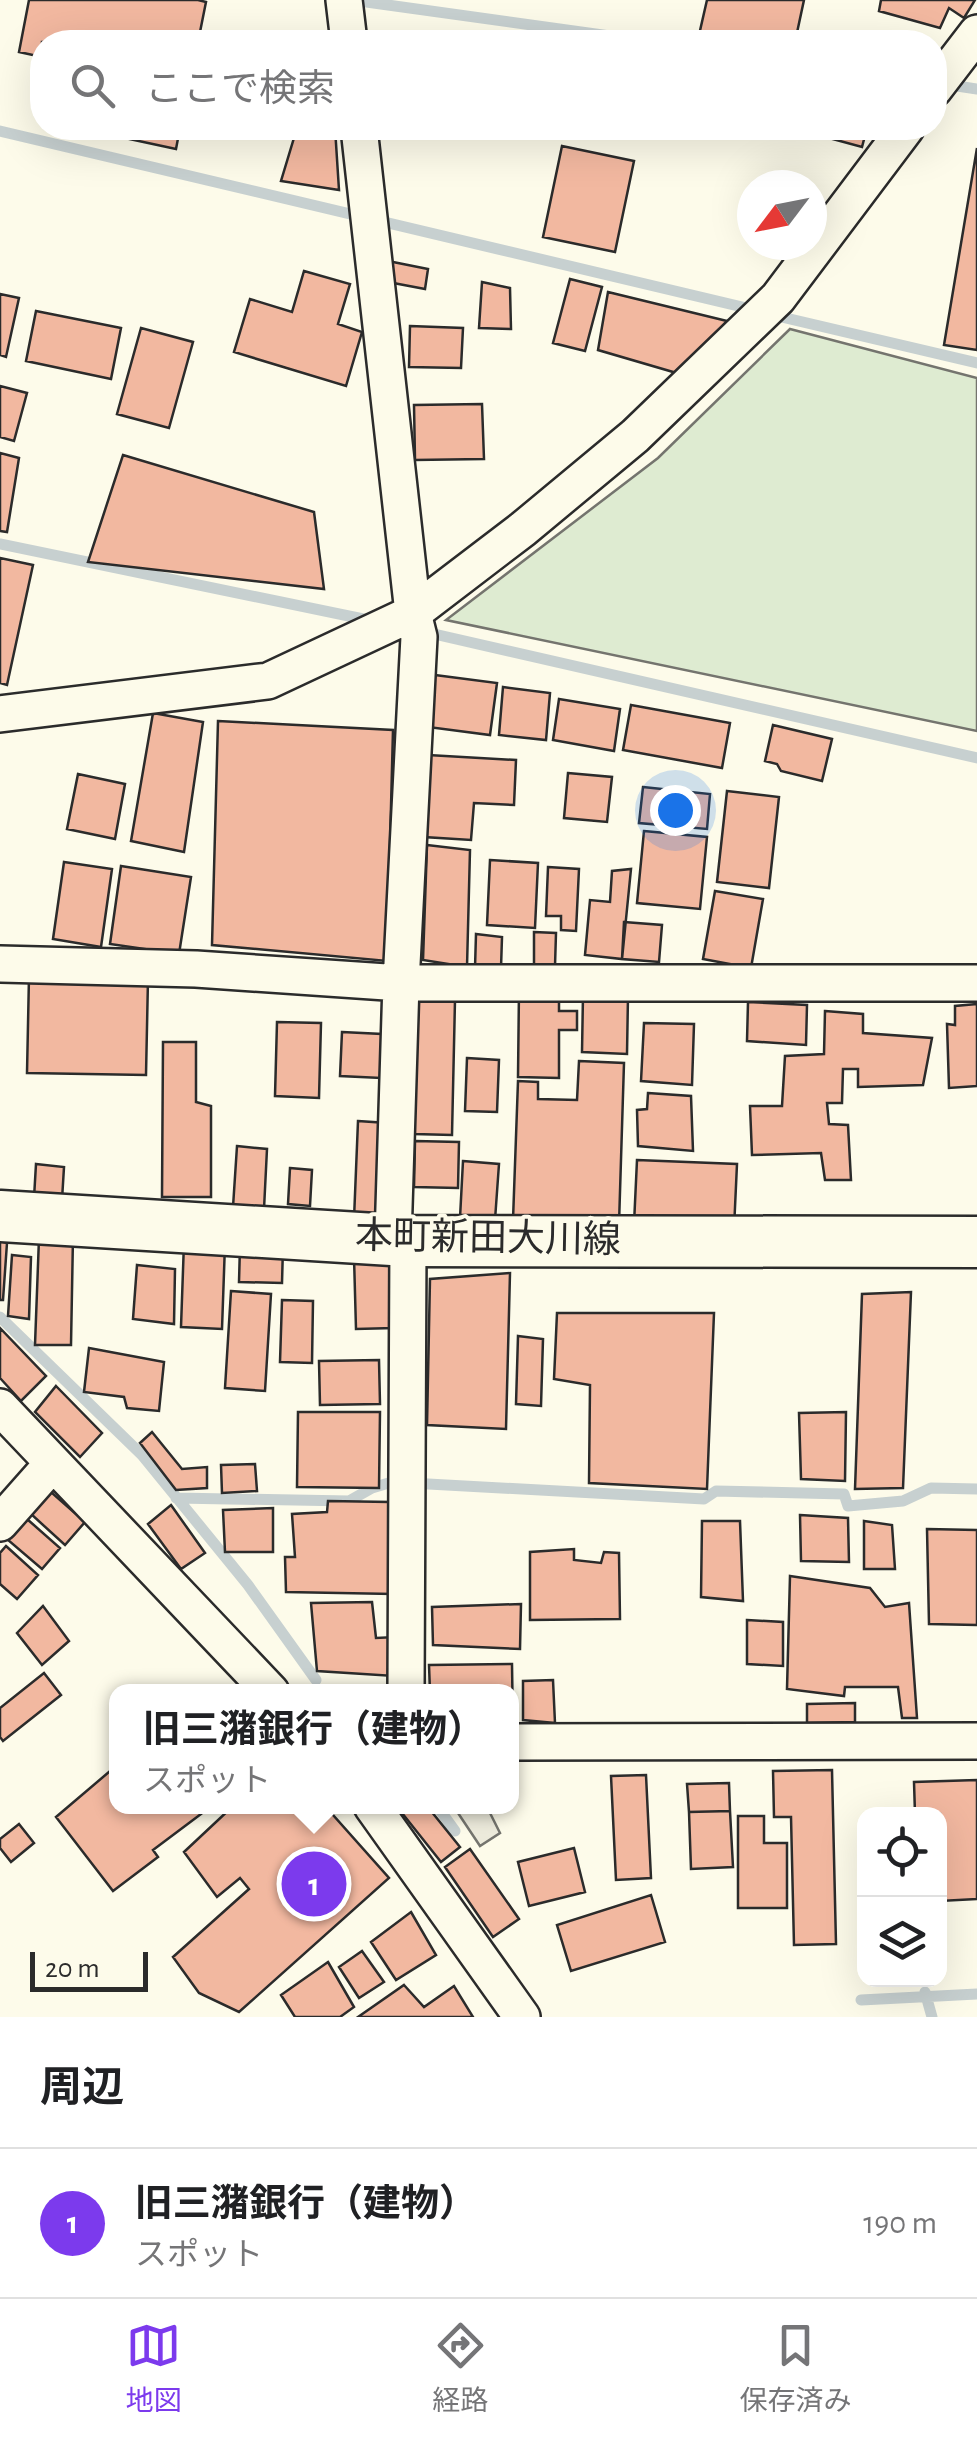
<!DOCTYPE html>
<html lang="ja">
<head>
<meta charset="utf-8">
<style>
	body { margin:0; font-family:"Alegreya Sans","Noto Sans JP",sans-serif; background:#f2f2f2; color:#202124 }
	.controls { position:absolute; right:30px; bottom:30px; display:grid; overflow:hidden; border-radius:20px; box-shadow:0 10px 40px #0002 }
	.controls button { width:90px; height:90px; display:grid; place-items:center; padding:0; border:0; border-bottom:2px solid #e0e0e0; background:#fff; color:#202124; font:50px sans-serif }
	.compass { position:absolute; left:737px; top:170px; width:90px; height:90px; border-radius:50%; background:#fff; box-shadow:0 10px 40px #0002; rotate:238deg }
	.scale { position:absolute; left:30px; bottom:25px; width:118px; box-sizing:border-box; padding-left:10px; border:5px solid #2b2b2b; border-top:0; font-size:28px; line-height:35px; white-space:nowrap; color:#2b2b2b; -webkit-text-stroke:8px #fdfbea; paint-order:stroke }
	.you { position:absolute; left:675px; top:810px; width:35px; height:35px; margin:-25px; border:8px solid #fff; border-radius:50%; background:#1a73e8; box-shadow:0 0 0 15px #1a73e833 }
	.badge { display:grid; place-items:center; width:65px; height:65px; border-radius:50%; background:#7c3aed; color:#fff; font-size:32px; font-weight:700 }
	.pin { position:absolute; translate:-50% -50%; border:5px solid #fff; box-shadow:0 2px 10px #0006 }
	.popup { position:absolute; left:109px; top:1684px; width:410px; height:130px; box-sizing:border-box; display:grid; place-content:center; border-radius:20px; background:#fff; filter:drop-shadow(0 2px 8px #0005); font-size:32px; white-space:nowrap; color:#757577 }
	.popup b { font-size:38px; color:#202124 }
	.popup::after { content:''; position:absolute; left:50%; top:100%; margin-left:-20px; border:20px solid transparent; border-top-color:#fff }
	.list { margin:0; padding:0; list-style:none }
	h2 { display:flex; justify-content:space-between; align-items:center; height:130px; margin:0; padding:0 40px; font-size:42px }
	h2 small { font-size:32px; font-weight:400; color:#757577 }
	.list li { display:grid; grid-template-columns:65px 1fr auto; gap:30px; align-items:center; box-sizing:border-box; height:150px; padding:0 40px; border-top:2px solid #e0e0e0 }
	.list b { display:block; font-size:38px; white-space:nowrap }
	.list p { margin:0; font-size:32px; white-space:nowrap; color:#757577 }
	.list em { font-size:32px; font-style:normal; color:#757577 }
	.icon { flex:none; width:55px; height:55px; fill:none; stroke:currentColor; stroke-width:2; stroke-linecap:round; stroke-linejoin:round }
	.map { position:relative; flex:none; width:977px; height:2017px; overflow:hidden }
	.search { position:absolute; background:#fff; box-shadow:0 10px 40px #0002; left:30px; right:30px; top:30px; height:110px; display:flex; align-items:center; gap:25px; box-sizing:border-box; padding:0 35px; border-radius:40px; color:#757577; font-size:38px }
	.sheet { height:280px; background:#fff }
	nav { display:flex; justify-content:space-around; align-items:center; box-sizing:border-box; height:140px; border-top:2px solid #e0e0e0; background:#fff; font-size:28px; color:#757577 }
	nav a { display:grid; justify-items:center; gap:5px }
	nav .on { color:#7c3aed }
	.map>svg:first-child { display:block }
	.green { fill:#deebd1; stroke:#74746e; stroke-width:2.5 }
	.parking { fill:#eceadb; stroke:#74746e; stroke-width:2.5 }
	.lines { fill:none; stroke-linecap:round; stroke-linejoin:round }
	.stream { stroke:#c7d0d0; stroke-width:11 }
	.building { fill:#f2b8a0; stroke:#2b2b2b; stroke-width:2.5 }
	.street-casing { stroke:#2b2b2b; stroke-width:40 }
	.secondary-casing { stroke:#2b2b2b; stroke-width:55 }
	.street { stroke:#fdfbea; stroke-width:35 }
	.secondary { stroke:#fdfbea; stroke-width:50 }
	.labels { text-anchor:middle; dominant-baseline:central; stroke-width:8; stroke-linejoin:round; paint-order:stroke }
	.street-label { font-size:38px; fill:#2b2b2b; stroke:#fdfbea }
</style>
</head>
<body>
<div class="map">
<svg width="977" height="2017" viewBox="0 0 977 2017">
	<rect width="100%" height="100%" fill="#fdfbea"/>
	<path class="green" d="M790,329l187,49v353l-531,-111 212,-162z"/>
	<path class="parking" d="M454,1807h33l13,26 -20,13z"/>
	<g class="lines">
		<path class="stream" d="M352,0l301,42
			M944,84l33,5
			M0,131l755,179
			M773,315l204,48
			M0,544l373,77
			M421,631l556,127
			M0,1317l142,138 106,130 68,95
			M176,1498l173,3 23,-13 20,-6 312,17 12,-8 128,3 4,12 55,-5 28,-13 46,1
			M437,1806l18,25
			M925,1992l7,25
			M861,2000l116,-6"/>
	</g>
	<path class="building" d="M29,0h169l8,2 -8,40h-156v15l-23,-5z
		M707,0h97l-9,42h-60l-36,-7z
		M881,0h94l-11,18 -15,-10 -9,20 -61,-17z
		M92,128h88l-4,21 -84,-18z
		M297,128h38l4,62 -58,-9z
		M792,128h75l-5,19z
		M562,146l72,15 -19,91 -72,-15z
		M977,148v202l-33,-5z
		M393,262l35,7 -3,20 -37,-7z
		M304,271l46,13 -12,40 24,8 -16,54 -112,-34 16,-53 42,13z
		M570,279l32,8 -17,64 -32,-8z
		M482,282l28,6 1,41 -32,-1z
		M608,292l119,29 -47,53 -82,-24z
		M0,294l19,4 -13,59 -6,-2z
		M36,311l85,17 -10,51 -85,-18z
		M410,326l53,2 -2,40 -52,-1z
		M141,328l52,14 -24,86 -52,-14z
		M0,386l27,7 -13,48 -14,-4z
		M482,404l2,55 -69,1 -1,-55z
		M0,453l19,5 -12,74 -7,-1z
		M123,455l191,57 10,77 -236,-27z
		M0,558l33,7 -26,120 -7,-2z
		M435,675l62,8 -7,52 -62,-8z
		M503,687l47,6 -4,47 -47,-5z
		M559,699l61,10 -6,42 -61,-11z
		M631,705l99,18 -8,45 -99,-18z
		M153,713l50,9 -19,130 -53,-11z
		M218,721l175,9 -6,231 -175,-16z
		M773,725l59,14 -10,42 -41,-10 -4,-7 -12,-3z
		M428,755l88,5 -2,45 -40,-2 -3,37 -47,-3z
		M568,773l44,4 -5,45 -43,-4z
		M78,774l47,10 -10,55 -48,-10z
		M643,787l67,7 -3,35 -68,-6z
		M727,791l52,6 -10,91 -52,-6z
		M644,831l63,6 -7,72 -63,-6z
		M427,845l43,5 -3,117 -44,-7z
		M490,860l48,3 -3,65 -48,-3z
		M64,862l48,7 -11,78 -48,-8z
		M121,866l70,11 -12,77 -69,-10z
		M548,867l31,2 -3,62 -15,-1v-14h-15z
		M631,869l-9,90 -37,-4 5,-55 20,2 2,-31z
		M715,891l48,8 -12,69 -48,-9z
		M624,922l38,3 -3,37 -37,-3z
		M534,932l22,1 -1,33 -21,-1z
		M476,934l26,3 -1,31h-26z
		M29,976l119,3 -2,96 -119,-2z
		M519,989h40v22h18v19h-18v48l-41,-1z
		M583,995l45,1 -1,58 -45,-2z
		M417,999l38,1 -3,135 -38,-1z
		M748,1002l59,3 -1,40 -59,-4z
		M977,1004v82l-28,2 -2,-64 8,1v-19z
		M825,1011l38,3v19l69,5 -9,47 -65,2v-18h-15l-1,34h-15l2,21 19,1 3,55h-26l-4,-27 -69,2 -2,-49h32l3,-50 39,-2z
		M277,1022l44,1 -2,75 -44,-2z
		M644,1023l50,1 -2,61 -51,-4z
		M342,1032l40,2 -1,44 -41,-2z
		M163,1042h33v60l15,4v91h-49z
		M467,1058l32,2 -2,52 -32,-1z
		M579,1061l45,2 -5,161 -106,-4 5,-139 20,1v17l39,1z
		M648,1093l43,3 2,55 -55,-5 -1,-36 10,-1z
		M358,1121l29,2 -4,97 -29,-1z
		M415,1141l44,1 -1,46 -44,-1z
		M237,1146l30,3 -3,60 -31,-2z
		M637,1160l100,4 -3,65 -100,-5z
		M463,1161l36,3 -4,56 -35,-2z
		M36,1164l28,3 -2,33 -28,-2z
		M290,1168l22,2 -2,36 -22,-2z
		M73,1237l-2,108h-36l4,-107z
		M0,1241l7,2 -4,57h-3z
		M184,1242l41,2 -3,85 -41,-2z
		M240,1246l43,1 -1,36 -43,-1z
		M12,1255l19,2 -2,62 -21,-3z
		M354,1257h39l1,71 -38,1z
		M137,1265l38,4 -1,55 -41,-5z
		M510,1273l-4,156 -79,-4 3,-146z
		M231,1291l40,3 -6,97 -40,-3z
		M911,1292l-8,196 -48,1 7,-195z
		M282,1300l31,1 -1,62 -32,-1z
		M557,1313h157l-7,176 -118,-6 1,-98 -36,-6z
		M0,1328l46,48 -25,25 -21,-23z
		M518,1336l25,3 -2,67 -25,-2z
		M89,1348l75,14 -5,49 -32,-3 -3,-11 -40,-5z
		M379,1360l1,44 -60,1 -1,-44z
		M56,1386l46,47 -22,24 -45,-45z
		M298,1412h82l-1,76 -82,-1z
		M846,1412l-1,69 -44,-2 -2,-66z
		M152,1432l30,37 25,-2v21l-31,2 -36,-47z
		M255,1464l2,27 -35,2 -1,-28z
		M51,1492l34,30 -20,23 -34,-31z
		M328,1501l62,1 3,92 -107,-2 -1,-35h10l-3,-43 35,-2z
		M171,1505l34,48 -24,16 -33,-45z
		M273,1508v44h-48l-2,-42z
		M800,1515l48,3 1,44 -48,-1z
		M27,1519l33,29 -18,21 -34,-29z
		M702,1521h38l3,80 -42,-4z
		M864,1521l28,4 3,44h-31z
		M927,1529l50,1v95l-48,-1z
		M6,1546l32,29 -21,24 -17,-15v-31z
		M574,1549v11l27,3 3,-11 15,1 1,66 -90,1v-68z
		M790,1576l80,12 15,19 24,-4 8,115h-15l-4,-31h-53l-1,9 -57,-7z
		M372,1602l4,36 20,-1 -2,39 -77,-5 -6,-68z
		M521,1604l-1,45 -87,-4 -1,-38z
		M43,1606l26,35 -27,24 -25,-32z
		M747,1620l36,2v44l-36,-2z
		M512,1664l1,67 -1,-39h-82l-1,-27z
		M44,1673l17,22 -58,46 -3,-4v-29z
		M553,1680l2,43 -32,-3v-39z
		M855,1703v19l-48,1v-19z
		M116,1766v40h79l6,8 -48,36 5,7 -45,34 -57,-74z
		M832,1770l4,174 -42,1 -3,-128h-17l-1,-46z
		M646,1775l5,103 -35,2 -5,-104z
		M977,1780v119l-37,2v-87h-25l-1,-32z
		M729,1783l1,28 -41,1 -2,-28z
		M233,1806h92l64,72 -150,134 -40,-19 -26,-36 76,-68 -9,-11 -23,19 -33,-45z
		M410,1806h17l33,41 -19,15 -39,-49z
		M730,1811l3,56 -42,2 -2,-57z
		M738,1816h26v27h23v65h-49z
		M19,1824l15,19 -23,19 -11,-14v-9z
		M574,1848l11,44 -56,14 -11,-44z
		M470,1849l49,70 -26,18 -48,-70z
		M651,1895l14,47 -94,29 -14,-46z
		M411,1912l25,43 -40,25 -25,-38z
		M362,1951l22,31 -25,16 -20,-31z
		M328,1962l26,45 -14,10h-45l-14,-22z
		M404,1985l20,22 30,-21 19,31h-115z"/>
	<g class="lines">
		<g class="street-casing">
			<path id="street" d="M344,0l5,42
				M934,89l43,-56
				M359,128l54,485 6,24 -18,346 -8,256
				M0,714l268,-33 145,-68 110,-84 112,-93 143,-138 128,-170
				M0,964l196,5 205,14h576
				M0,1407l271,285
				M0,1523l53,-60
				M406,1692l2,-451
				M512,1742l465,-1
				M372,1806l150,211"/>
		</g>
		<g class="secondary-casing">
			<path id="secondary" d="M0,1216l408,25 569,1"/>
		</g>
		<use href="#street" class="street"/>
		<use href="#secondary" class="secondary"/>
	</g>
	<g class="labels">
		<g class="street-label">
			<text transform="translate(488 1239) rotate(1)">本町新田大川線</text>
		</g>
	</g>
</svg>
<div class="controls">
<button><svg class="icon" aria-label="locate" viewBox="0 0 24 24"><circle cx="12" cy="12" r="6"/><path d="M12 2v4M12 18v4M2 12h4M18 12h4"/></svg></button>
<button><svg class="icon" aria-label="layers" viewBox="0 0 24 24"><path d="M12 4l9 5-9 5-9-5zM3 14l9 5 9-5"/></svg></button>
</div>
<svg class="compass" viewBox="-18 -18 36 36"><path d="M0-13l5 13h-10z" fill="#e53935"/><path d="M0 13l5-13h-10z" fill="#757577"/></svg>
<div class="scale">20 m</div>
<div class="you"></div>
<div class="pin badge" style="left:314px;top:1884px">1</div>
<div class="popup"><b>旧三潴銀行（建物）</b>スポット</div>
<div class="search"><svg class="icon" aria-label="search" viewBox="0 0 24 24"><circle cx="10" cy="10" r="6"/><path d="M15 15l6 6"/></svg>ここで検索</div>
</div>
<section class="sheet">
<h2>周辺<small></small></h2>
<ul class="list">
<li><span class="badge">1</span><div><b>旧三潴銀行（建物）</b><p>スポット</p></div><em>190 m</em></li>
</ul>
</section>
<nav>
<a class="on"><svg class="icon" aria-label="map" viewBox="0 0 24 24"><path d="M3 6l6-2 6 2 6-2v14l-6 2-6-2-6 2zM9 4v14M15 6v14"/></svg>地図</a>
<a><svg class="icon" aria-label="directions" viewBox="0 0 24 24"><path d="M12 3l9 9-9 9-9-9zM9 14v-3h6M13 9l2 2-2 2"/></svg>経路</a>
<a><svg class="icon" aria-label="saved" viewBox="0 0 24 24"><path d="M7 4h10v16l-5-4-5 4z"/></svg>保存済み</a>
</nav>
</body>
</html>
